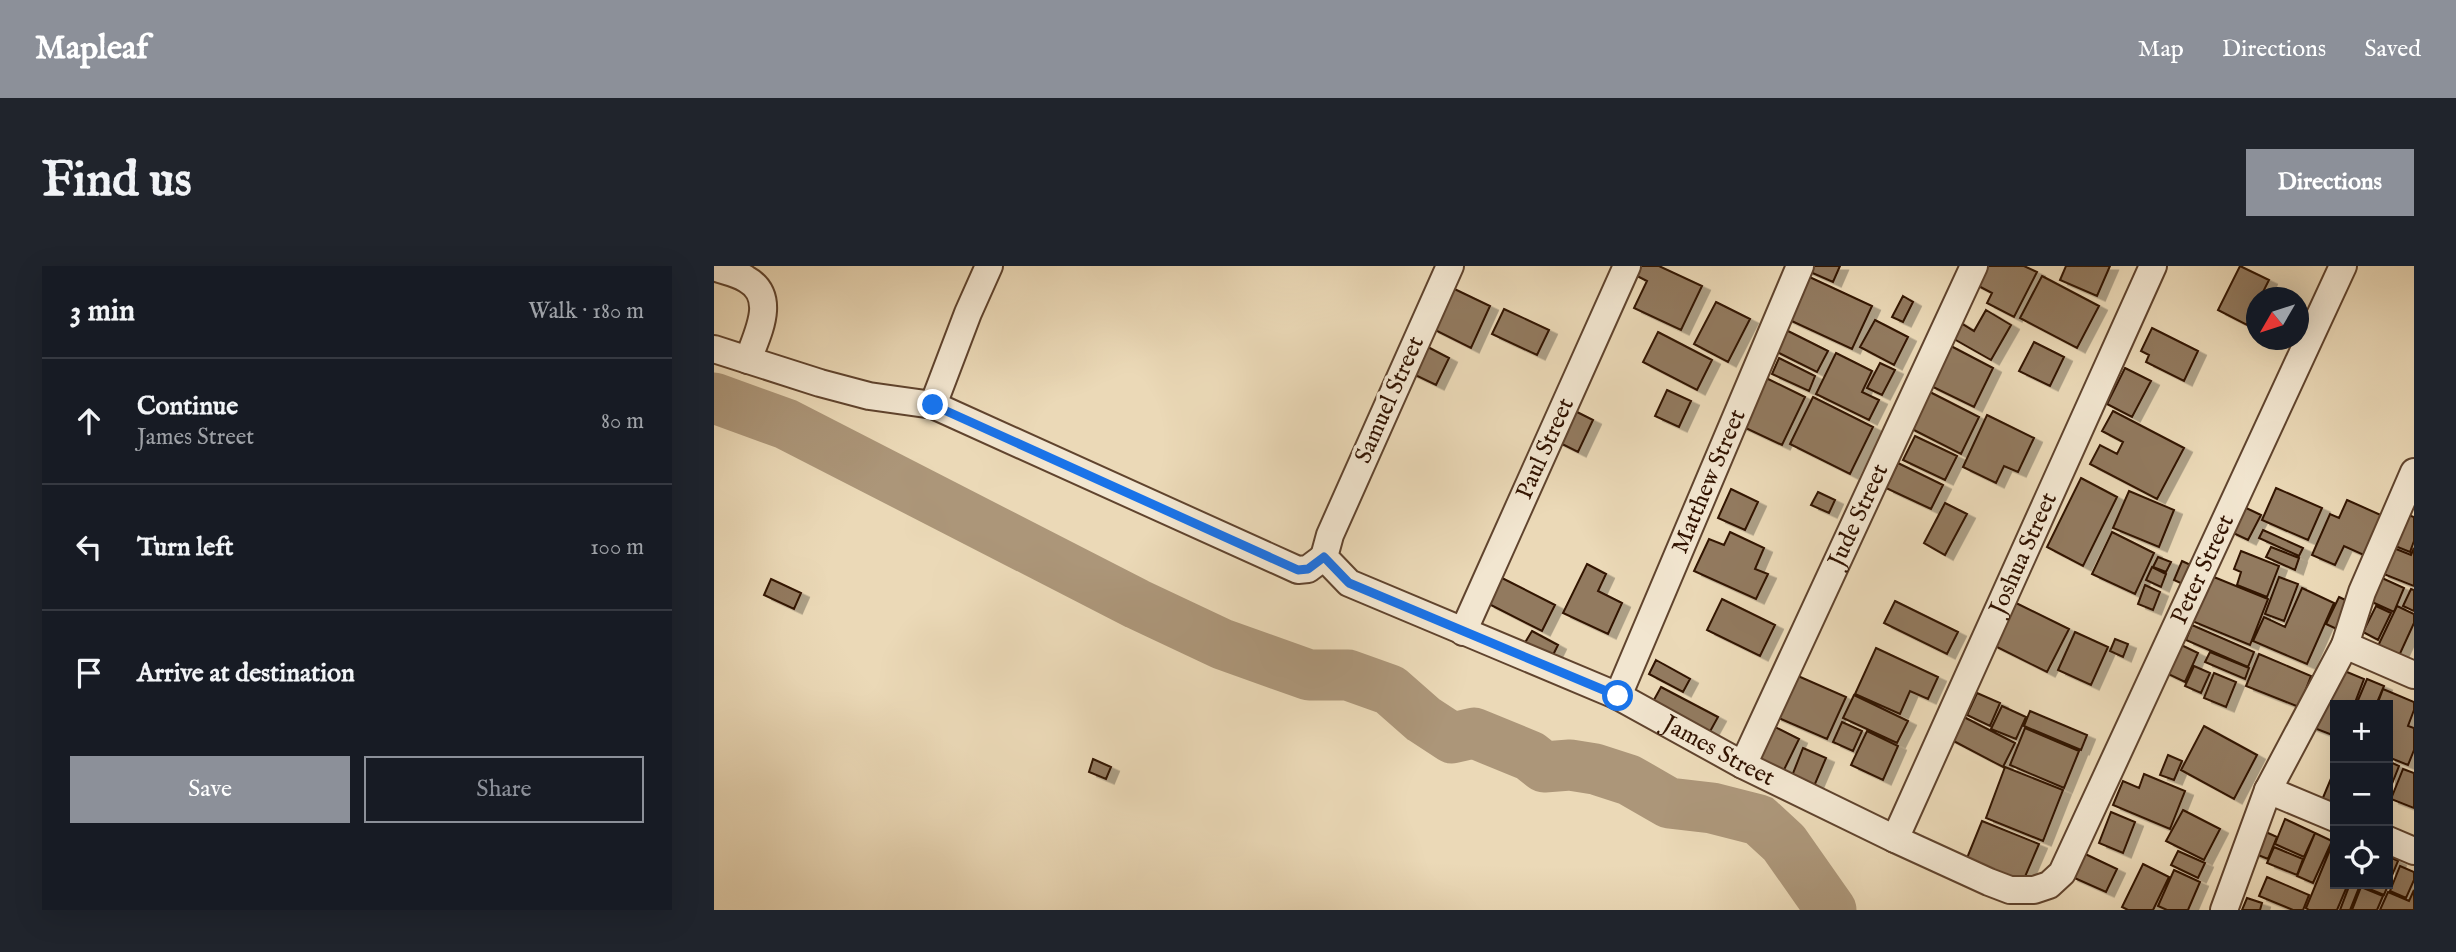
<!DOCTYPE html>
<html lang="en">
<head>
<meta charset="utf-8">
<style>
	body { margin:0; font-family:"IM FELL English",serif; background:#20242c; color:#f1f3f6 }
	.controls { position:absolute; right:21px; bottom:21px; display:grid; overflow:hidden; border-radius:0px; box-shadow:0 7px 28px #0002 }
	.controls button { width:63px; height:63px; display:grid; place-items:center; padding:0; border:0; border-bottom:2px solid #363941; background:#171b24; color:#f1f3f6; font:35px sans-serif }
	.compass { position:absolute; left:1532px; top:21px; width:63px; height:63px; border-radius:50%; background:#171b24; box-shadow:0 7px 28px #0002; rotate:231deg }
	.stop { position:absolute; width:21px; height:21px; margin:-16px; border:5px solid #1a73e8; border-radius:50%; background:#fff }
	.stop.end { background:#1a73e8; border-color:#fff; box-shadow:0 2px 7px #0008 }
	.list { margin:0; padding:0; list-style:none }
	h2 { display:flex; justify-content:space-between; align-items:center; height:91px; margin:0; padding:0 28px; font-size:30px }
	h2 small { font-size:23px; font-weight:400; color:#9ea1a6 }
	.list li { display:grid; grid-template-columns:46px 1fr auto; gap:21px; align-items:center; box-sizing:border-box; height:126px; padding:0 28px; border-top:2px solid #363941 }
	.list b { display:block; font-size:26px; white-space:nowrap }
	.list p { margin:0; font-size:23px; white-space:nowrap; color:#9ea1a6 }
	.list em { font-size:23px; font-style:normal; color:#9ea1a6 }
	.actions { display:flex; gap:14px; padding:21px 28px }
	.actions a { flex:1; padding:16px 0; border:2px solid #8c9099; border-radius:0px; text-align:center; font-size:24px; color:#8c9099 }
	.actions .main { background:#8c9099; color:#fff }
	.icon { flex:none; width:38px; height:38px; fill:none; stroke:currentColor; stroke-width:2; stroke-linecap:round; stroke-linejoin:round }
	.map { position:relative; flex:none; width:1700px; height:644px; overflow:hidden; border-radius:0px }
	header { display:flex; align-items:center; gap:42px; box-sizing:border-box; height:98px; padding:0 35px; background:#8c9099; color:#fff }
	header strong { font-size:33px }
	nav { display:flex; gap:38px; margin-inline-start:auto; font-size:24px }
	.intro { display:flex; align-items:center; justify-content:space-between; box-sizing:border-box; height:168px; padding:0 42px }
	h1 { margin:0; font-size:49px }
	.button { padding:18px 32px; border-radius:0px; background:#8c9099; color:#fff; font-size:24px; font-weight:700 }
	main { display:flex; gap:42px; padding:0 42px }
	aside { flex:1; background:#171b24; border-radius:0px; box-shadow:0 7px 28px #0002 }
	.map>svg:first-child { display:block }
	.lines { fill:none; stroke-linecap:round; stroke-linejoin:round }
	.river { stroke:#ac9679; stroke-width:51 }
	.building { fill:#927a5f; stroke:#311300; stroke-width:2; filter:url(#shadow) }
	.minor-casing { stroke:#60442e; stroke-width:30 }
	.minor { stroke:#f2e6d0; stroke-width:26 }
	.route { stroke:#1a73e8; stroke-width:9 }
	.labels { text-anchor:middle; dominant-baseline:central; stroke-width:7; stroke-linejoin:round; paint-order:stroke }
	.street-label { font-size:24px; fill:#311300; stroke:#f2e6d0 }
</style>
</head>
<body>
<header>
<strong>Mapleaf</strong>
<nav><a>Map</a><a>Directions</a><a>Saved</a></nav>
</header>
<div class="intro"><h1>Find us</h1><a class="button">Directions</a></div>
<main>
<aside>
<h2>3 min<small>Walk · 180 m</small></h2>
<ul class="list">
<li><svg class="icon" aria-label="ahead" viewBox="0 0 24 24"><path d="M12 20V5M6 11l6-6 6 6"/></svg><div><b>Continue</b><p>James Street</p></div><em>80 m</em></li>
<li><svg class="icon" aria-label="left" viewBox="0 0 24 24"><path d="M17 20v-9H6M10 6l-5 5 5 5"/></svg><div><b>Turn left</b></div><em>100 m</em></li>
<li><svg class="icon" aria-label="arrive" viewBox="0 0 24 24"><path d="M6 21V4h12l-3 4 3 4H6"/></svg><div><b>Arrive at destination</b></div></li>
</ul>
<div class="actions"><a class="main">Save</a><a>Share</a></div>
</aside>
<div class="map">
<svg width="1700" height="644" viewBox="0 0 1700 644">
	<defs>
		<filter id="shadow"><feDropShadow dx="8" dy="4.5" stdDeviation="0" flood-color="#0004"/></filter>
	</defs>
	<rect width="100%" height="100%" fill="#ebd9b7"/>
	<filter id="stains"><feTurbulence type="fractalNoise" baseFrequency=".00286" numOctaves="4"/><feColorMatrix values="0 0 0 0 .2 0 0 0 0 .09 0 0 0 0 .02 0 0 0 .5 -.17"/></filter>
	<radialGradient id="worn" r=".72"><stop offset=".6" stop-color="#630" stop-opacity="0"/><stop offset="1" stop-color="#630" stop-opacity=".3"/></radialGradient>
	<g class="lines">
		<path class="river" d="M0,132l72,26 351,180 85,40 87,31h39l42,15 33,29 29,19 22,-5 56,23 14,11 26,-2 25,4 34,11 40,23 43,5 47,12 25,23 47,67"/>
	</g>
	<path class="building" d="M927,0h18l43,20 -21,44 -47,-22 13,-27 -10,-5z
		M1088,0h38l-7,16 -32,-14z
		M1263,0h47l13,6 -23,45 -27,-14 5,-10 -23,-12z
		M1352,0h44l-13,30 -37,-16z
		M1526,0l29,14 -9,18h-4v8l-9,19 -29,-15z
		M1089,8l69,32 -20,43 -69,-32z
		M1328,10l57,30 -22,42 -57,-30z
		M730,18l46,22 -19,42 -40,-20z
		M1189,30l10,6 -10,20 -11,-5z
		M1002,36l34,17 -22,43 -34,-18z
		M790,43l45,21 -12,25 -45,-21z
		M1272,44l25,15 -20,35 -44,-25 9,-15 18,11z
		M1161,54l33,17 -14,28 -34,-18z
		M1438,62l46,23 -14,30 -38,-19 3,-7 -8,-4z
		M1070,63l44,22 -11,21 -44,-22z
		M944,66l54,28 -15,30 -54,-28z
		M1320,76l30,15 -14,29 -31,-15z
		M708,78l27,14 -13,27 -27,-13z
		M1235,79l44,23 -19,39 -45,-22z
		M1122,87l36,18 -10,21 17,8 -10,20 -53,-26z
		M1065,92l36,18 -6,15 -37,-17z
		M1166,97l15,7 -13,25 -15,-7z
		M1411,102l26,13 -19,36 -25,-13z
		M1044,108l47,23 -23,48 -47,-22z
		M953,124l24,11 -12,26 -24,-11z
		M1212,124l53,27 -18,37 -53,-27z
		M1099,131l60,30 -23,47 -60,-30z
		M853,141l26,13 -15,32 -26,-13z
		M1399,145l71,37 -27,51 -67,-35 10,-19 17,9 6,-12 -21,-11z
		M1273,149l47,23 -16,34 -14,-6 -8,17 -33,-16z
		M1201,170l42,20 -12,24 -42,-20z
		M1184,197l45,22 -12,24 -45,-21z
		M1367,212l36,19 -34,69 -36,-19z
		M1562,222l46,20 -14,32 -46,-20z
		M1017,223l27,13 -13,28 -27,-12z
		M1415,225l45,19 -15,37 -46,-19z
		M1104,226l17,8 -6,13 -18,-8z
		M1633,234l36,16 -17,40 -22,-10 -9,19 -23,-10 18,-41 9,4z
		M1231,237l22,11 -22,41 -21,-12z
		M1528,240l19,9 -13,25 -19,-9z
		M1683,245l17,6v24l-4,11 -25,-10z
		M1549,264l40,18 -4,8 -40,-18z
		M1016,266l34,16 -9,21 13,5 -12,25 -62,-28 15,-32 15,6z
		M1398,266l42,21 -19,41 -43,-20z
		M1557,281l28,11 -4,12 -29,-13z
		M1677,281l20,8 3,-7v38l-33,-13z
		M1527,285l38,15 -12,31 -30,-12 4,-13 -7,-3z
		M1444,291l13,5 -5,10 -13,-5z
		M1468,295l13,6 -8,19 -13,-6z
		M873,298l19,10 -8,17 24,12 -14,31 -45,-21z
		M1438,301l14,7 -5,13 -15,-7z
		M1657,307l33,15 -10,24 -33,-15z
		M1495,309l59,24 -18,46 -58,-24z
		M786,311l55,28 -13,26 -55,-28z
		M1565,311l19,7 -14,37 -19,-7z
		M57,313l30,14 -7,16 -30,-14z
		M1431,319l15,7 -7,18 -15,-6z
		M1588,322l32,15 -27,61 -54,-23 11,-24 21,10z
		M1697,323l3,1v21l-11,-5z
		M1625,331l17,8 -13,27 -17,-8z
		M1008,333l53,26 -15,31 -53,-26z
		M1181,335l63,31 -11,22 -63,-31z
		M1298,335l57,28 -22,43 -56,-28z
		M1662,340l15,7 -13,27 -15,-8z
		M1683,340l17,8v9l-16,35 -21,-10z
		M1478,359l62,27 -6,15 -62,-27z
		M818,365l26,14 -8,16 -27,-15z
		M1361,366l33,15 -17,38 -33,-15z
		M1401,373l13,5 -5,13 -13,-6z
		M1461,376l23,11 -13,29 -23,-11z
		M1162,382l62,29 -10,22 -18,-8 -10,23 -45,-20z
		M1496,386l39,16 -4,11 -40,-17z
		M1545,388l52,22 -12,31 -53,-21z
		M942,394l34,19 -7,13 -34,-18z
		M1480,400l16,7 -9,20 -16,-7z
		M1621,401l29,12 -10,26h-16l-15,-6z
		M1500,407l22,9 -10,25 -22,-9z
		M1084,410l48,21 -19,42 -53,-23 10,-22 5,3z
		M1653,413l17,7 -8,19h-20z
		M947,421l57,30 -11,20 -57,-30z
		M1669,423l31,13v8l-6,16 6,2v22l-6,15 -20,-8v-52h-11z
		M1263,427l23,10 -10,23 -23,-11z
		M1140,429l54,26 -11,22 -54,-25z
		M1606,433l15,6v31l-26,-10z
		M1288,440l24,11 -10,22 -25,-10z
		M1316,445l57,24 -6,15 -57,-24z
		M1244,448l57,29 -12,24 -57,-30z
		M1128,456l20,9 -9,20 -20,-9z
		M1055,458l30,15 -19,39 -30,-15z
		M1490,460l53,29 -23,44 -53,-29z
		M1311,462l54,23 -15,37 -54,-23z
		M1153,465l31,15 -15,34 -32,-15z
		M1089,482l23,10 -14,33 -22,-10z
		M1454,489l14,6 -8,19 -14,-5z
		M379,493l18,8 -5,12 -17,-7z
		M1674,495l11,5 -11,28z
		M1291,501l58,23 -20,51 -57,-23z
		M1621,503v37l-13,-6z
		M1689,503l11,4v35l-23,-9z
		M1430,508l41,17 -15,38 -57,-24 10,-24 16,7z
		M1469,544l37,19 -16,31 -38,-19z
		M1397,546l24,10 -12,31 -24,-10z
		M1571,553l30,14 -11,24 -29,-13z
		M1268,555l57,23 -18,42 -56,-23z
		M1543,562l20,9 -9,22 -20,-8z
		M1601,567l17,8 -19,42 -16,-7z
		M1620,574l1,44h13l-11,26h-28l-3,-2z
		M1560,581l29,12 -6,16 -30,-12z
		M1464,585l27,12 -7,15 -27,-13z
		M1367,586l36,17 -11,23 -36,-16z
		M1674,590l10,5 -14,34 -24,-10 -10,25h-10l10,-26h38z
		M1429,598l26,13 -16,33h-25l-6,-3z
		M1686,600l14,6v8l-8,18 -16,-7z
		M1460,604l26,12 -12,28h-21l-9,-4z
		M1553,611l42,18 -6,15h-10l-34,-14z
		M1647,621l22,9 -6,14h-25z
		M1700,624v20h-34l8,-18 21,9z
		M1533,632l15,5 -2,7h-18z"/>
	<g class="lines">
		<g class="minor-casing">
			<g id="minor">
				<path id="s1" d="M736,0l-120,269 -6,22 25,26 269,113 125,69 152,74 94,43 21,8h24l15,-5 13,-12 281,-607"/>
				<path d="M0,1c10,4 23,6 32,12 32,18 11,55 2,81"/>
				<path d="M0,83l106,34 49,13 64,9 35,-92 21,-47"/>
				<path d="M219,139l365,165 10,-1 16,-12"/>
				<path id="s2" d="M749,366l164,-366"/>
				<path d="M1631,379l69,30"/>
				<path id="s3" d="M904,430l182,-430"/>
				<path id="s4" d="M1029,499l231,-499"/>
				<path d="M1554,524l67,28"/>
				<path id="s5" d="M1181,573l258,-573"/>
				<path d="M1674,574l26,11"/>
				<path d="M1510,644l44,-120 77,-145 17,-53 52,-120"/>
			</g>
		</g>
		<use href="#minor" class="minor"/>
	</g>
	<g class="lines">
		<path class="route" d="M219,139l365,165 10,-1 16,-12 25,26 269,113"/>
	</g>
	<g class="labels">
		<g class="street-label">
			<text transform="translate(676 134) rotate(-66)">Samuel Street</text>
			<text stroke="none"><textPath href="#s2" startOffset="201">Paul Street</textPath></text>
			<text stroke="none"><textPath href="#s3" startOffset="233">Matthew Street</textPath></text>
			<text stroke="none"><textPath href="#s4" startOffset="275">Jude Street</textPath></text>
			<text stroke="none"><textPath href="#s5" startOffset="313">Joshua Street</textPath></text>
			<text stroke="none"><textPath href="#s1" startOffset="1475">Peter Street</textPath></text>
			<text stroke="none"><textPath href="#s1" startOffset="760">James Street</textPath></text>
		</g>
	</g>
	<rect width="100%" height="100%" filter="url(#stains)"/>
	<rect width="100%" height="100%" fill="url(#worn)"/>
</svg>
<div class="controls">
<button>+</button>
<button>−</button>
<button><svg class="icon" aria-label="locate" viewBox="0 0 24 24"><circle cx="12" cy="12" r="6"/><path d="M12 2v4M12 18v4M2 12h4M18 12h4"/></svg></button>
</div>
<svg class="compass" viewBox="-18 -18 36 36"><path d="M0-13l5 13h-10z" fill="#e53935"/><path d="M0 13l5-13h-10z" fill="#9ea1a6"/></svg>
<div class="stop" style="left:904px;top:430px"></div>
<div class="stop end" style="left:219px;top:139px"></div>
</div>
</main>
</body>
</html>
